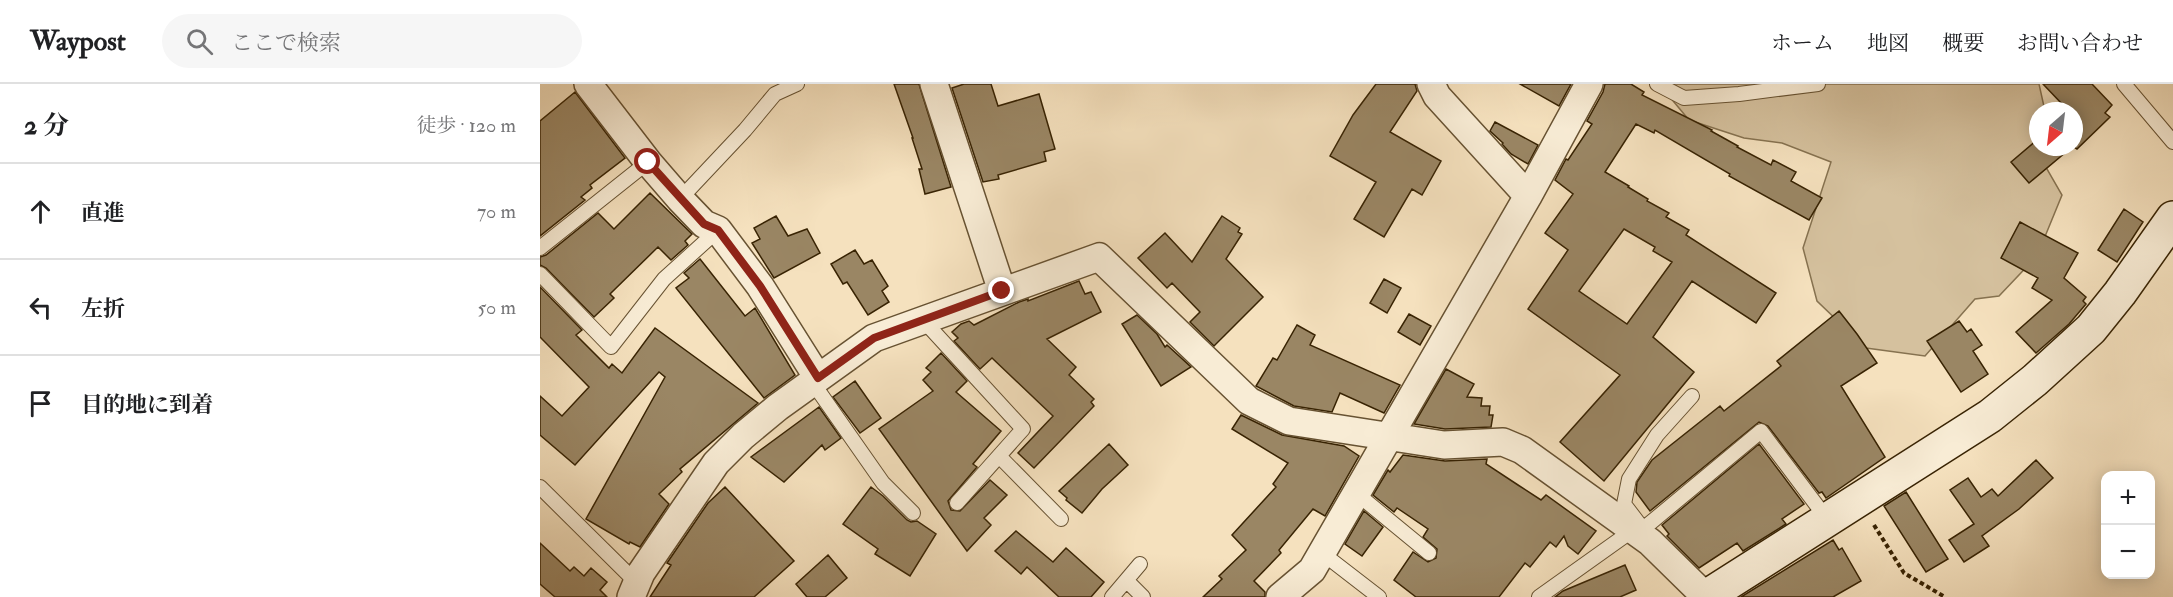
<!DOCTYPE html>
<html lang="ja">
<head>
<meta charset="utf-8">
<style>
	body { margin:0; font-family:"IM FELL Double Pica","Noto Serif JP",serif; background:#f6f6f6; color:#202124 }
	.controls { position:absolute; right:18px; bottom:18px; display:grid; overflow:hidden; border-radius:12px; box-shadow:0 3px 15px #0003 }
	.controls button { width:54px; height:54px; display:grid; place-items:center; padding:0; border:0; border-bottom:2px solid #e0e0e0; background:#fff; color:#202124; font:30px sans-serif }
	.compass { position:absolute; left:1489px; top:18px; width:54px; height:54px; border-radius:50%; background:#fff; box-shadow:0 3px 15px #0003; rotate:208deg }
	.stop { position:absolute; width:18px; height:18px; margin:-14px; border:4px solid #8f2418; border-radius:50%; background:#fff }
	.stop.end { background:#8f2418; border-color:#fff; box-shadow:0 2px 6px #0008 }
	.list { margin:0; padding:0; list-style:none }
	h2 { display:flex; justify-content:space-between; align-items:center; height:78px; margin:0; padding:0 24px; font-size:26px }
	h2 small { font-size:20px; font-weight:400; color:#757577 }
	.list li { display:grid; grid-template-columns:39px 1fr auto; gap:18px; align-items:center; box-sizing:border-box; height:96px; padding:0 24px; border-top:2px solid #e0e0e0 }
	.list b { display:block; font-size:22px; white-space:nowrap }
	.list em { font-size:20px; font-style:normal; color:#757577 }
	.icon { flex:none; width:33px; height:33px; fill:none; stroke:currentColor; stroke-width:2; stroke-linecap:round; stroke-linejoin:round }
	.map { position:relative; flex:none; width:1633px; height:513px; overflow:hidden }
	header { display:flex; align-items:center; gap:36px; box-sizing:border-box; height:84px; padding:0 30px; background:#fff; border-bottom:2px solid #e0e0e0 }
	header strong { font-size:28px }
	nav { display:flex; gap:33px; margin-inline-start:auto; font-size:21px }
	.search { width:420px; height:54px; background:#f6f6f6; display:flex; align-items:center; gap:15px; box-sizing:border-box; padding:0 21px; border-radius:33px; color:#757577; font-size:22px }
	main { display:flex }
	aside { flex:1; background:#fff }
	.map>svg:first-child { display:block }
	.green { fill:#d5c19e; stroke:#867250; stroke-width:1.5 }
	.building { fill:#9a8664; stroke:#382303; stroke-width:1.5; fill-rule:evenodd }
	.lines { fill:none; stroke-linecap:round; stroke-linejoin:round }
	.lane-casing { stroke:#675232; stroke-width:16 }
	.street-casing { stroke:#675232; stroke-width:30 }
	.secondary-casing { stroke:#382303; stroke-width:36 }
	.path { stroke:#382303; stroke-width:4; stroke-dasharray:4.5 3; stroke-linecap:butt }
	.lane { stroke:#f8ecd5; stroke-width:14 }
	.street { stroke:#f8ecd5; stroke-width:27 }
	.secondary { stroke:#f8ecd5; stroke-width:33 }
	.route { stroke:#8f2418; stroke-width:8 }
</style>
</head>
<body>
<header>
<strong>Waypost</strong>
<div class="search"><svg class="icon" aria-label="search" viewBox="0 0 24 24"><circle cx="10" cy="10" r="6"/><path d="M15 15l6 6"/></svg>ここで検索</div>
<nav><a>ホーム</a><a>地図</a><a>概要</a><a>お問い合わせ</a></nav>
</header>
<main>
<aside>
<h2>2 分<small>徒歩 · 120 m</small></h2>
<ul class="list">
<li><svg class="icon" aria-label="ahead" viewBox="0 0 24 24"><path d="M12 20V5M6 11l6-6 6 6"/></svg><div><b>直進</b></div><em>70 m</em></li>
<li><svg class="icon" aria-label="left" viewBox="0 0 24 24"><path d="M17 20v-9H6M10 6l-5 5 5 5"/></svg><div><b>左折</b></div><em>50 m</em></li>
<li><svg class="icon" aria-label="arrive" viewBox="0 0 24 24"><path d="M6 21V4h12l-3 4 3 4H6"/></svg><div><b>目的地に到着</b></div></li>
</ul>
</aside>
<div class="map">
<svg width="1633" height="513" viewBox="0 0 1633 513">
	<rect width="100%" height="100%" fill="#f5e1be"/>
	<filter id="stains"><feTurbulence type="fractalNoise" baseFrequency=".00333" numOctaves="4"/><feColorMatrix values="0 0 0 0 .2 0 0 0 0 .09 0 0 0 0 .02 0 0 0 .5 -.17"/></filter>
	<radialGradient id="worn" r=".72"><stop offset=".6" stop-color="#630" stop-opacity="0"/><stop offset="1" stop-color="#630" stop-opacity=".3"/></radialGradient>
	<path class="green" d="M1119,0h380l6,27h-7v33l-2,6 26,45 -25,61 -38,40 -24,3 -50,57 -59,-8 -49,-47 -14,-53 28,-86 -49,-19 -38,-5 -55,-18z"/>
	<path class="building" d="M354,0h25l32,103 -26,7 -6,-25h3l-10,-31h1z
		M424,0h27l7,22 41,-12 16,55 -11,3 2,9 -48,14 1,4 -16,3 -31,-94z
		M836,0h39l2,7 -27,41 51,29 -19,34 -10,-6 -28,48 -30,-18 22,-37 -46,-26 23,-41z
		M980,0h51l-12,22z
		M1065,0h26l13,8 -2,3 70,35 -1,1 27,15 -1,1 34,18 2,-5 23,12 -5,9 31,17 -13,22 -80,-44 1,-2 -75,-44 -1,3 -18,-9 -31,48 24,14 -1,1 20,12 -1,2 22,12 -3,4 23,13 -3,5 90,58 -20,30 -64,-42 -39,56 41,35 -90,109 -44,-39 60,-67 -92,-66 40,-59 -23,-17 28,-39 -18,-14 11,-21 2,1 24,-36 -5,-3 16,-29zM1084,145l31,18 -2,4 19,11 -45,62 -48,-33z
		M1503,0h49l20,21 -7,8 5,4 -33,32 -3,-2v-36h-19l7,-7z
		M35,8l50,66 -35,27 2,3 -11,9 4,3 -45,36v-115z
		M955,38l43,23 -10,19 -17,-10 -9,-10 1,-1 -13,-12z
		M1498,55v8h34l-43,36 -18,-21z
		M110,109l42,41 -7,7 3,4 -17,15 -13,-13 -48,47 4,4 -20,19 -48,-49 -6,-3v-8l6,-2 52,-42 16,16z
		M1584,125l19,13 -26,40 -19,-12z
		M236,132l12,20 19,-7 13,24 -46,25 -22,-35 8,-4 -6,-11z
		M682,132l18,12 -2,4 4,2 -16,25 37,38 -49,49 -24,-24 10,-10 -28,-29 -5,5 -29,-30 27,-25 27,29z
		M1480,138l58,31 -14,25 22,19 -3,4 3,3 -17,20 -33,29 -20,-21 36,-32 -20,-12 6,-10 -37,-20z
		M315,166l9,14 8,-4 16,26 -6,5 7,11 -21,13 -21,-33 -4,2 -12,-20z
		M160,175l45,57 10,-8 40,67 -31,23 -88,-110 13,-10 -5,-5z
		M844,195l17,9 -14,25 -17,-10z
		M539,197l6,13 6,-2 10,20 -54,27 29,28 -7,8 25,24 -3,3 3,4 -60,62 -16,-15 35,-37 -61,-58 -12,11 -26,-28 4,-3 -6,-6 9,-8 8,-3 5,4 45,-23 9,-3v2z
		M0,203l42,43 -6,5 33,33 3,-4 10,9 33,-45 103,75 -78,66 2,3 -23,22 10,10 -29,43 -10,-5 -1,2 -43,-25 79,-142 -6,-5 -84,93 -35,-30v-39l22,20 27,-29 -49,-50z
		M1299,227l18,23 20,29 -36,23 44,71 -59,41 -4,-6 -3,1 -51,-67 -9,-4 -109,89 -14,-19 1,-10 15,-22 68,-54 4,5 57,-45 -4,-5z
		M869,230l22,12 -11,19 -22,-13z
		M597,231l20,19 8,13 2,-2 24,22 -30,19 -39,-62z
		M1419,237l8,11 4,-3 11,16 -9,6 15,23 -27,18 -34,-51z
		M757,241l18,10 -5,10 90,40 -16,28 -44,-20 -8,19 -38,-6 -38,-20 17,-28 4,2z
		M401,269l26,28 -11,11 45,39 -28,33 4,3 -29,34 3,9 9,1 30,-31 17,15 -23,23 7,7 -24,26 -88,-122 54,-38 -10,-11 8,-8 -5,-4z
		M906,285l28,15 -7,13 15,1 -1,8h9l-1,9h4l-2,12 -46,2 -31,-5z
		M315,297l26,37 -21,15 -27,-36z
		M279,323l22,31 -16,12 -3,-5 -38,37 -33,-25z
		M701,331l41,20 62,11 15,10 -34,60 -12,-7 -34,41 2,3 -27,28 11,11v5h-62l19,-18 -3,-3 27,-26 -14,-15 44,-48 -3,-3 15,-21 -56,-34z
		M569,360l19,21 -26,24 -20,24 -16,-13 1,-2 -8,-7z
		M1219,360l45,60 -22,15 4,5 -43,27 -6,-8 -38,25 -32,-32 2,-2 -7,-9z
		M863,371l42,6 42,-2 -1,5 32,21 23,15 5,-5 50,36 -18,23 -10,-8 -4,-10 -8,11 -6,-5 -20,25 -5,-4 -26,34h-83l-22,-17 19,-28 15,10 8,-4 1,-9 -14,-12 5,-8 -31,-21 -3,4 -21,-17 15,-25 2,2z
		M1496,376l17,18 -34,31 -37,27 7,10 -25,16 -15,-22 25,-16 -24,-34 18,-12 13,19 11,-8 6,7z
		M185,403l69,74 -40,36h-104l21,-32 -4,-2 41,-60z
		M331,403l12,9 24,24 4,2 6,-1 19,13 -26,42 -35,-22 3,-5 -35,-25z
		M1366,408l42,67 -22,13 -42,-66z
		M824,427l19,16 -21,29 -17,-12z
		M476,447l37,31 13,-14 38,34 -13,15h-32l-32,-30 -6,7 -26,-23z
		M1293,456l6,10 3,-2 19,33 -28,16h-92z
		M0,459l30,28 4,-4 10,9 7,-8 16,14 -7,8 7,7h-52l-15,-13z
		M288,471l19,23 -22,19h-18l-11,-13z
		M1085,481l11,25 -16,7h-65l8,-6z"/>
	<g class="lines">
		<g class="lane-casing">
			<path id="lane" d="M1117,0l27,14 55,-4 79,-10
				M1584,0l49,58
				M140,115l65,-69 30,-36 22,-10
				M0,164l108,-86
				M0,190l71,73 53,-68 54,-49
				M383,236l100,109 -66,74
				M273,299l70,100 30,30
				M459,372l62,63
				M0,403l96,95
				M816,409l73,60
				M1100,441l-16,-21 5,-25 28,-44 35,-39
				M1103,445l118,-98 66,88
				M782,469l57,44
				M587,497l16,16
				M572,513l28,-33
				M999,513l94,-67"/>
		</g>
		<g class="street-casing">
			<path id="street" d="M48,0l60,78 32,37 24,25 14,6 42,56 58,92
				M394,0l68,207
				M891,0l6,12 91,100
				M91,513l10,-24 75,-110 27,-27 35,-29 96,-69 225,-81 150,144 40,20 155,24 59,-3 19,8 128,92 56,55
				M740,513l32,-27 216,-374 61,-112"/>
		</g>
		<g class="secondary-casing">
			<path id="secondary" d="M1166,513l284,-181 45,-36 56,-51 29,-36 53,-75"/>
		</g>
		<path class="path" d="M1334,441l30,48 41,24"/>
		<use href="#lane" class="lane"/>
		<use href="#street" class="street"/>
		<use href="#secondary" class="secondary"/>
	</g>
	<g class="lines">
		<path class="route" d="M108,78l56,62 14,6 42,56 58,92 56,-40 128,-47"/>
	</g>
	<rect width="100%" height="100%" filter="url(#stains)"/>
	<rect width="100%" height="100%" fill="url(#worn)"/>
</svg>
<div class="controls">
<button>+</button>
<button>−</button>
</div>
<svg class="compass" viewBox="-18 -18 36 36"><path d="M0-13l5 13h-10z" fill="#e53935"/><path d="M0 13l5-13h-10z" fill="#757577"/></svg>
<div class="stop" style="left:108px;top:78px"></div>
<div class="stop end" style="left:462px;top:207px"></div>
</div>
</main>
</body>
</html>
